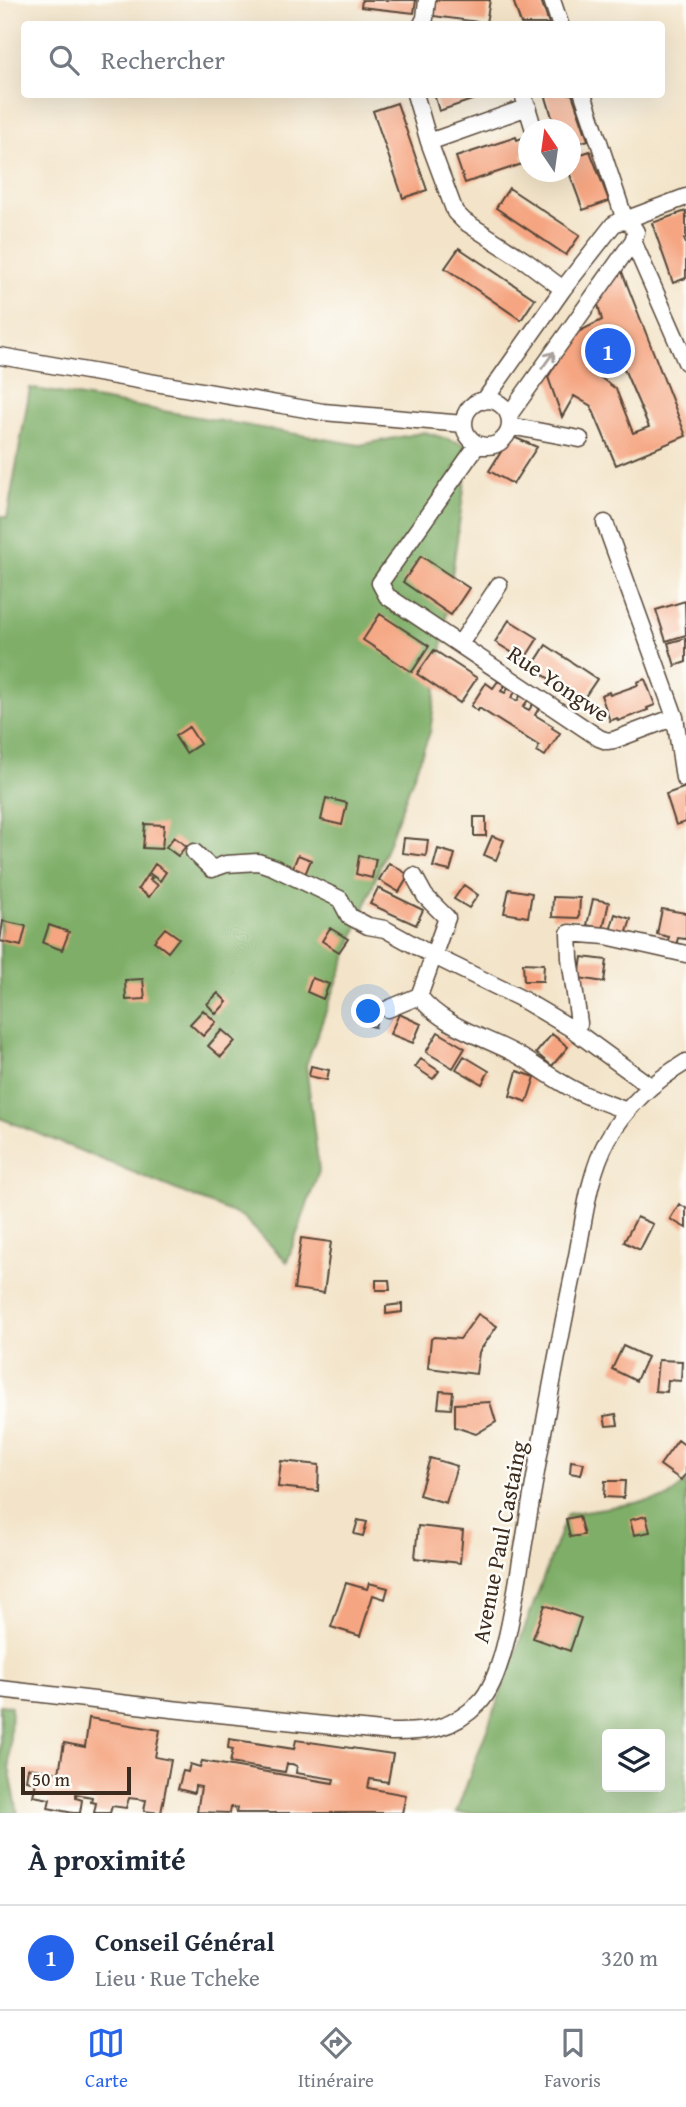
<!DOCTYPE html>
<html lang="fr">
<head>
<meta charset="utf-8">
<style>
	body { margin:0; font-family:"Gentium Book Plus",serif; background:#f6f6f7; color:#1f2937 }
	.controls { position:absolute; right:21px; bottom:21px; display:grid; overflow:hidden; border-radius:7px; box-shadow:0 7px 28px #0002 }
	.controls button { width:63px; height:63px; display:grid; place-items:center; padding:0; border:0; border-bottom:2px solid #e0e1e3; background:#fff; color:#1f2937; font:35px sans-serif }
	.compass { position:absolute; left:518px; top:119px; width:63px; height:63px; border-radius:50%; background:#fff; box-shadow:0 7px 28px #0002; rotate:347deg }
	.scale { position:absolute; left:21px; bottom:18px; width:110px; box-sizing:border-box; padding-left:7px; border:4px solid #3b2a1e; border-top:0; font-size:19px; line-height:24px; white-space:nowrap; color:#3b2a1e; -webkit-text-stroke:5px #fdfcf7; paint-order:stroke }
	.you { position:absolute; left:369px; top:1012px; width:24px; height:24px; margin:-18px; border:5px solid #fff; border-radius:50%; background:#1a73e8; box-shadow:0 0 0 10px #1a73e833 }
	.badge { display:grid; place-items:center; width:46px; height:46px; border-radius:50%; background:#2563eb; color:#fff; font-size:23px; font-weight:700 }
	.pin { position:absolute; translate:-50% -50%; border:4px solid #fff; box-shadow:0 2px 7px #0006 }
	.list { margin:0; padding:0; list-style:none }
	h2 { display:flex; justify-content:space-between; align-items:center; height:91px; margin:0; padding:0 28px; font-size:30px }
	h2 small { font-size:23px; font-weight:400; color:#747a83 }
	.list li { display:grid; grid-template-columns:46px 1fr auto; gap:21px; align-items:center; box-sizing:border-box; height:105px; padding:0 28px; border-top:2px solid #e0e1e3 }
	.list b { display:block; font-size:26px; white-space:nowrap }
	.list p { margin:0; font-size:23px; white-space:nowrap; color:#747a83 }
	.list em { font-size:23px; font-style:normal; color:#747a83 }
	.icon { flex:none; width:38px; height:38px; fill:none; stroke:currentColor; stroke-width:2; stroke-linecap:round; stroke-linejoin:round }
	.map { position:relative; flex:none; width:686px; height:1813px; overflow:hidden }
	.search { position:absolute; background:#fff; box-shadow:0 7px 28px #0002; left:21px; right:21px; top:21px; height:77px; display:flex; align-items:center; gap:18px; box-sizing:border-box; padding:0 24px; border-radius:7px; color:#747a83; font-size:26px }
	.sheet { height:196px; background:#fff }
	nav { display:flex; justify-content:space-around; align-items:center; box-sizing:border-box; height:98px; border-top:2px solid #e0e1e3; background:#fff; font-size:19px; color:#747a83 }
	nav a { display:grid; justify-items:center; gap:4px }
	nav .on { color:#2563eb }
	.map>svg:first-child { display:block }
	.forest { fill:#7eae68; stroke:#5c6c43; stroke-width:2; fill-rule:evenodd }
	.building { fill:#f5a581; fill-rule:evenodd }
	.lines { fill:none; stroke-linecap:round; stroke-linejoin:round }
	.minor-casing { stroke:#574638; stroke-width:19 }
	.minor { stroke:#fff; stroke-width:16 }
	.oneway { stroke:#a79f9a }
	.labels { text-anchor:middle; dominant-baseline:central; stroke-width:5; stroke-linejoin:round; paint-order:stroke }
	.street-label { font-size:23px; fill:#3b2a1e; stroke:#fdfcf7 }
</style>
</head>
<body>
<div class="map">
<svg width="686" height="1813" viewBox="0 0 686 1813">
	<rect width="100%" height="100%" fill="#fdfcf7"/>
	<filter id="ink" filterUnits="userSpaceOnUse"><feTurbulence type="fractalNoise" baseFrequency=".0143" numOctaves="2"/><feDisplacementMap in="SourceGraphic" scale="14" xChannelSelector="R" yChannelSelector="G"/><feConvolveMatrix kernelMatrix="1 2 1 2 8 2 1 2 1" color-interpolation-filters="sRGB"/></filter>
	<filter id="wash" filterUnits="userSpaceOnUse"><feTurbulence type="fractalNoise" baseFrequency=".00686" numOctaves="4" result="noise"/><feDisplacementMap in="SourceGraphic" scale="28" xChannelSelector="R" yChannelSelector="G"/><feGaussianBlur stdDeviation="1.57" result="paint"/><feColorMatrix in="noise" values="0 0 0 0 0 0 0 0 0 0 0 0 0 0 0 0 0 1.4 0 .05"/><feComposite in="paint" operator="in"/></filter>
	<g filter="url(#wash)">
		<rect width="100%" height="100%" fill="#f3e4c9"/>
		<path class="forest" d="M30,388l330,57 65,-13 45,14 -40,286 -124,333 13,106 -32,91 -44,-45 -243,-99v-602l7,2z
			M686,1482v331h-230l111,-299 100,-16zM607,1734h53v53h-53z
			M0,1705l11,1 -2,61 9,46h-18z"/>
		<g id="blocks">
			<path class="building" d="M362,0h54l-2,13 -53,-6z
				M435,0h55l-4,23 -53,-7z
				M513,0h28l8,24h-28z
				M434,94h53v1l-48,16z
				M545,94h27l16,46 -18,6v-16h-14z
				M397,103l30,87 -24,8 -30,-87z
				M528,136v16l-6,2 3,9 -60,20 -9,-26 60,-20 1,3z
				M590,151l19,50 -26,9 -14,-38 1,-14z
				M509,188l71,47 -14,20 -70,-47z
				M686,211v27l-2,1 2,5v34l-13,5 -21,-60z
				M459,248l76,51 -14,21 -76,-52z
				M619,264l67,172 -70,29 -25,-59 -17,-10 -12,21 -14,-40 26,-43 28,-14 -6,-23zM624,369l25,58 -16,6 -17,-44 -15,-11z
				M511,436l26,11 -24,37 -24,-13z
				M421,556l48,32 -18,27 -48,-33z
				M685,601l1,34 -20,6 -10,-31z
				M380,614l49,32 -17,26 -49,-32z
				M509,620l29,18 -14,22 -29,-18z
				M686,638v24l-11,4 -7,-23z
				M546,645l51,34 -15,22 -50,-34z
				M434,650l43,28 -17,25 -43,-29z
				M645,679l10,26 -8,3 1,2 -30,11 -1,-3 -7,3 -9,-26 8,-3 1,3 28,-10 -1,-3z
				M498,681l7,4 -4,6 4,2 4,-6 7,4 -5,7 6,3 4,-6 7,5 -5,7 6,3 4,-6 6,4 -4,7 18,11 -1,2 8,5 -15,23 -8,-5 2,-5 -60,-38 -1,3 -7,-5 15,-23 7,5z
				M189,727l11,17 -14,9 -11,-17z
				M686,787v35l-10,3 -10,-31z
				M326,798l21,5 -5,22 -21,-5z
				M474,817h12v19h-12z
				M145,824l19,1 -2,24 -19,-1z
				M492,836l12,4 -8,20 -12,-5z
				M174,837l12,9 -8,10 -12,-9z
				M404,838l24,2 -2,16 -24,-3z
				M438,849l17,5 -5,17 -17,-4z
				M298,855l13,5 -7,17 -13,-5z
				M359,856l17,3 -4,19 -16,-4z
				M389,863l20,12 -10,17 -20,-12z
				M155,864l11,8 -6,9 -11,-8z
				M147,875l5,3 -2,2 8,5 -9,12 -11,-8z
				M464,885l14,10 -9,13 -15,-9z
				M378,888l45,22 -7,15 -46,-21z
				M509,889l23,4 -4,24 -24,-4z
				M553,897l27,1 -1,20 -27,-1z
				M593,899l16,3 -6,27 -16,-4z
				M662,909l24,4v26l-8,-1 -2,7 -9,-2 2,-6 -12,-3z
				M615,914l16,5 -5,16 -16,-4z
				M3,921l23,5 -5,20 -21,-5z
				M49,925l20,7 -7,18 -19,-7z
				M165,928l14,10 -11,14 -14,-11z
				M330,928l18,11 -9,13 -17,-11z
				M582,957l25,3 -3,22 -25,-4z
				M523,963l21,1 -1,17h-19z
				M312,978l17,6 -6,15 -16,-7z
				M143,979l2,20 -19,1 -1,-20z
				M218,993l9,9 -11,12 -9,-10z
				M364,1008l15,4 -4,15 -16,-4z
				M203,1010l13,12 -13,14 -13,-12z
				M399,1014l22,10 -8,19 -23,-9z
				M222,1030l13,11 -14,16 -13,-11z
				M438,1032l27,16 -12,20 -27,-16z
				M552,1034l16,13 -16,19 -16,-13z
				M464,1056l25,15 -7,13 -26,-15z
				M421,1059l18,12 -6,8 -18,-12z
				M311,1066l18,4 -2,10 -18,-4z
				M517,1071l18,6 -8,25 -17,-6z
				M679,1204l7,4v20l-16,-9z
				M637,1217l16,7 -13,26 -16,-8z
				M301,1238l30,4 -7,51 -30,-4z
				M376,1280h13l1,10h-14z
				M402,1304v8l-16,2v-8z
				M478,1314l19,12 -18,26 -3,22 -48,-6 3,-29 3,-2 26,2z
				M623,1346l24,11 -11,24 -24,-12z
				M658,1360l24,1 -1,20 -13,-1 -1,12 -12,-1z
				M440,1391l13,1 -2,17 -13,-1z
				M490,1402l6,20 -20,12 -21,-7v-23z
				M616,1414l2,11 -12,1 -2,-10z
				M678,1440l8,6v28l-5,6 -21,-15z
				M430,1458l27,8 -11,37 -27,-8z
				M281,1461l38,4 -1,26 -40,-4z
				M571,1461l13,2 -3,12 -11,-2z
				M605,1481h20l-1,17 -20,-1z
				M579,1516l5,19 -14,2 -4,-18z
				M646,1516l4,16 -16,3 -4,-15z
				M358,1520l9,2 -4,14 -9,-2z
				M418,1526l45,5 -3,32 -45,-5z
				M346,1583l21,6 2,-6 19,5 -3,11 -12,-4 -13,41 -29,-9z
				M545,1605l36,13 -11,33 -37,-13z
				M89,1718l71,12 -5,27 16,3 -10,53 -17,-2 2,-11 -17,-2 -3,10 -14,-2 -2,7h-16l2,-10 -5,-1 1,-5 -16,-3v4l6,2 -2,13h-7l-25,-5 2,-9 -17,-3 3,-14 -10,-2 2,-12 31,5 5,-30 21,4z
				M229,1739l65,10 2,-9 97,14 -5,28 -18,-3 -2,9 38,7 -4,18h-166l1,-5 -6,-1 -1,6 -33,-1 4,-25 -6,-1 -1,7 -16,-4 5,-18 5,1 2,-8 10,3 2,-6 131,22 1,-4 -38,-6 1,-7 -5,-2h-5l-2,8 -55,-9 3,-14 -5,-1z"/>
		</g>
	</g>
	<g filter="url(#ink)">
		<use href="#blocks" fill-opacity="0" stroke="#574638" stroke-width="2"/>
		<g class="lines">
			<g class="minor-casing">
				<path id="minor" d="M552,0l8,24
					M422,24l3,-6 2,-18
					M415,94l14,48 26,70 9,9 63,41 36,27
					M523,94l11,36
					M583,94l42,126 61,-23
					M429,142l99,-35
					M633,241l53,121
					M0,356l323,56 141,12
					M464 423a23 23 0 1 1 46 0a23 23 0 1 1-46 0Z
					M484,401l79,-112 50,-64 6,-4 11,1 6,10 -3,9 -124,174
					M510,426l70,13
					M478,444l-98,139 7,13 212,142 8,3 7,-1 61,-23
					M605,523l70,194 9,61 2,-1
					M460,644l39,-59
					M194,852l18,17 14,-5 32,-2 15,5 67,32 9,17 19,10 17,3 47,26 88,43 49,29 81,59
					M419,996c24,31 64,40 97,58 22,12 42,29 65,39 15,7 31,12 46,18
					M388,1009l31,-13c10,-26 18,-52 28,-78l-22,-22 -11,-20
					M569,1027l10,-4 -9,-65 -1,-25 37,3 80,18
					M0,1689l171,20 220,23c37,0 61,-2 88,-29 24,-24 34,-96 40,-130 17,-104 35,-208 57,-312 8,-40 12,-86 32,-122 19,-34 45,-57 78,-77"/>
			</g>
			<use href="#minor" class="minor"/>
		</g>
		<defs><path id="oneway-shaft" d="M-6 0H5M1.5-3L5.5 0L1.5 3" fill="none" stroke-width="1.6" stroke-linecap="round" stroke-linejoin="round" transform="scale(1.75)"/></defs>
		<use class="oneway" href="#oneway-shaft" transform="translate(548 360) rotate(-54)"/>
	</g>
	<g class="labels">
		<g class="street-label">
			<text transform="translate(559 683) rotate(34)">Rue Yongwe</text>
			<text transform="translate(499 1542) rotate(-79)">Avenue Paul Castaing</text>
		</g>
	</g>
</svg>
<div class="controls">
<button><svg class="icon" aria-label="layers" viewBox="0 0 24 24"><path d="M12 4l9 5-9 5-9-5zM3 14l9 5 9-5"/></svg></button>
</div>
<svg class="compass" viewBox="-18 -18 36 36"><path d="M0-13l5 13h-10z" fill="#e53935"/><path d="M0 13l5-13h-10z" fill="#747a83"/></svg>
<div class="scale">50 m</div>
<div class="you"></div>
<div class="pin badge" style="left:608px;top:351px">1</div>
<div class="search"><svg class="icon" aria-label="search" viewBox="0 0 24 24"><circle cx="10" cy="10" r="6"/><path d="M15 15l6 6"/></svg>Rechercher</div>
</div>
<section class="sheet">
<h2>À proximité<small></small></h2>
<ul class="list">
<li><span class="badge">1</span><div><b>Conseil Général</b><p>Lieu · Rue Tcheke</p></div><em>320 m</em></li>
</ul>
</section>
<nav>
<a class="on"><svg class="icon" aria-label="map" viewBox="0 0 24 24"><path d="M3 6l6-2 6 2 6-2v14l-6 2-6-2-6 2zM9 4v14M15 6v14"/></svg>Carte</a>
<a><svg class="icon" aria-label="directions" viewBox="0 0 24 24"><path d="M12 3l9 9-9 9-9-9zM9 14v-3h6M13 9l2 2-2 2"/></svg>Itinéraire</a>
<a><svg class="icon" aria-label="saved" viewBox="0 0 24 24"><path d="M7 4h10v16l-5-4-5 4z"/></svg>Favoris</a>
</nav>
</body>
</html>
